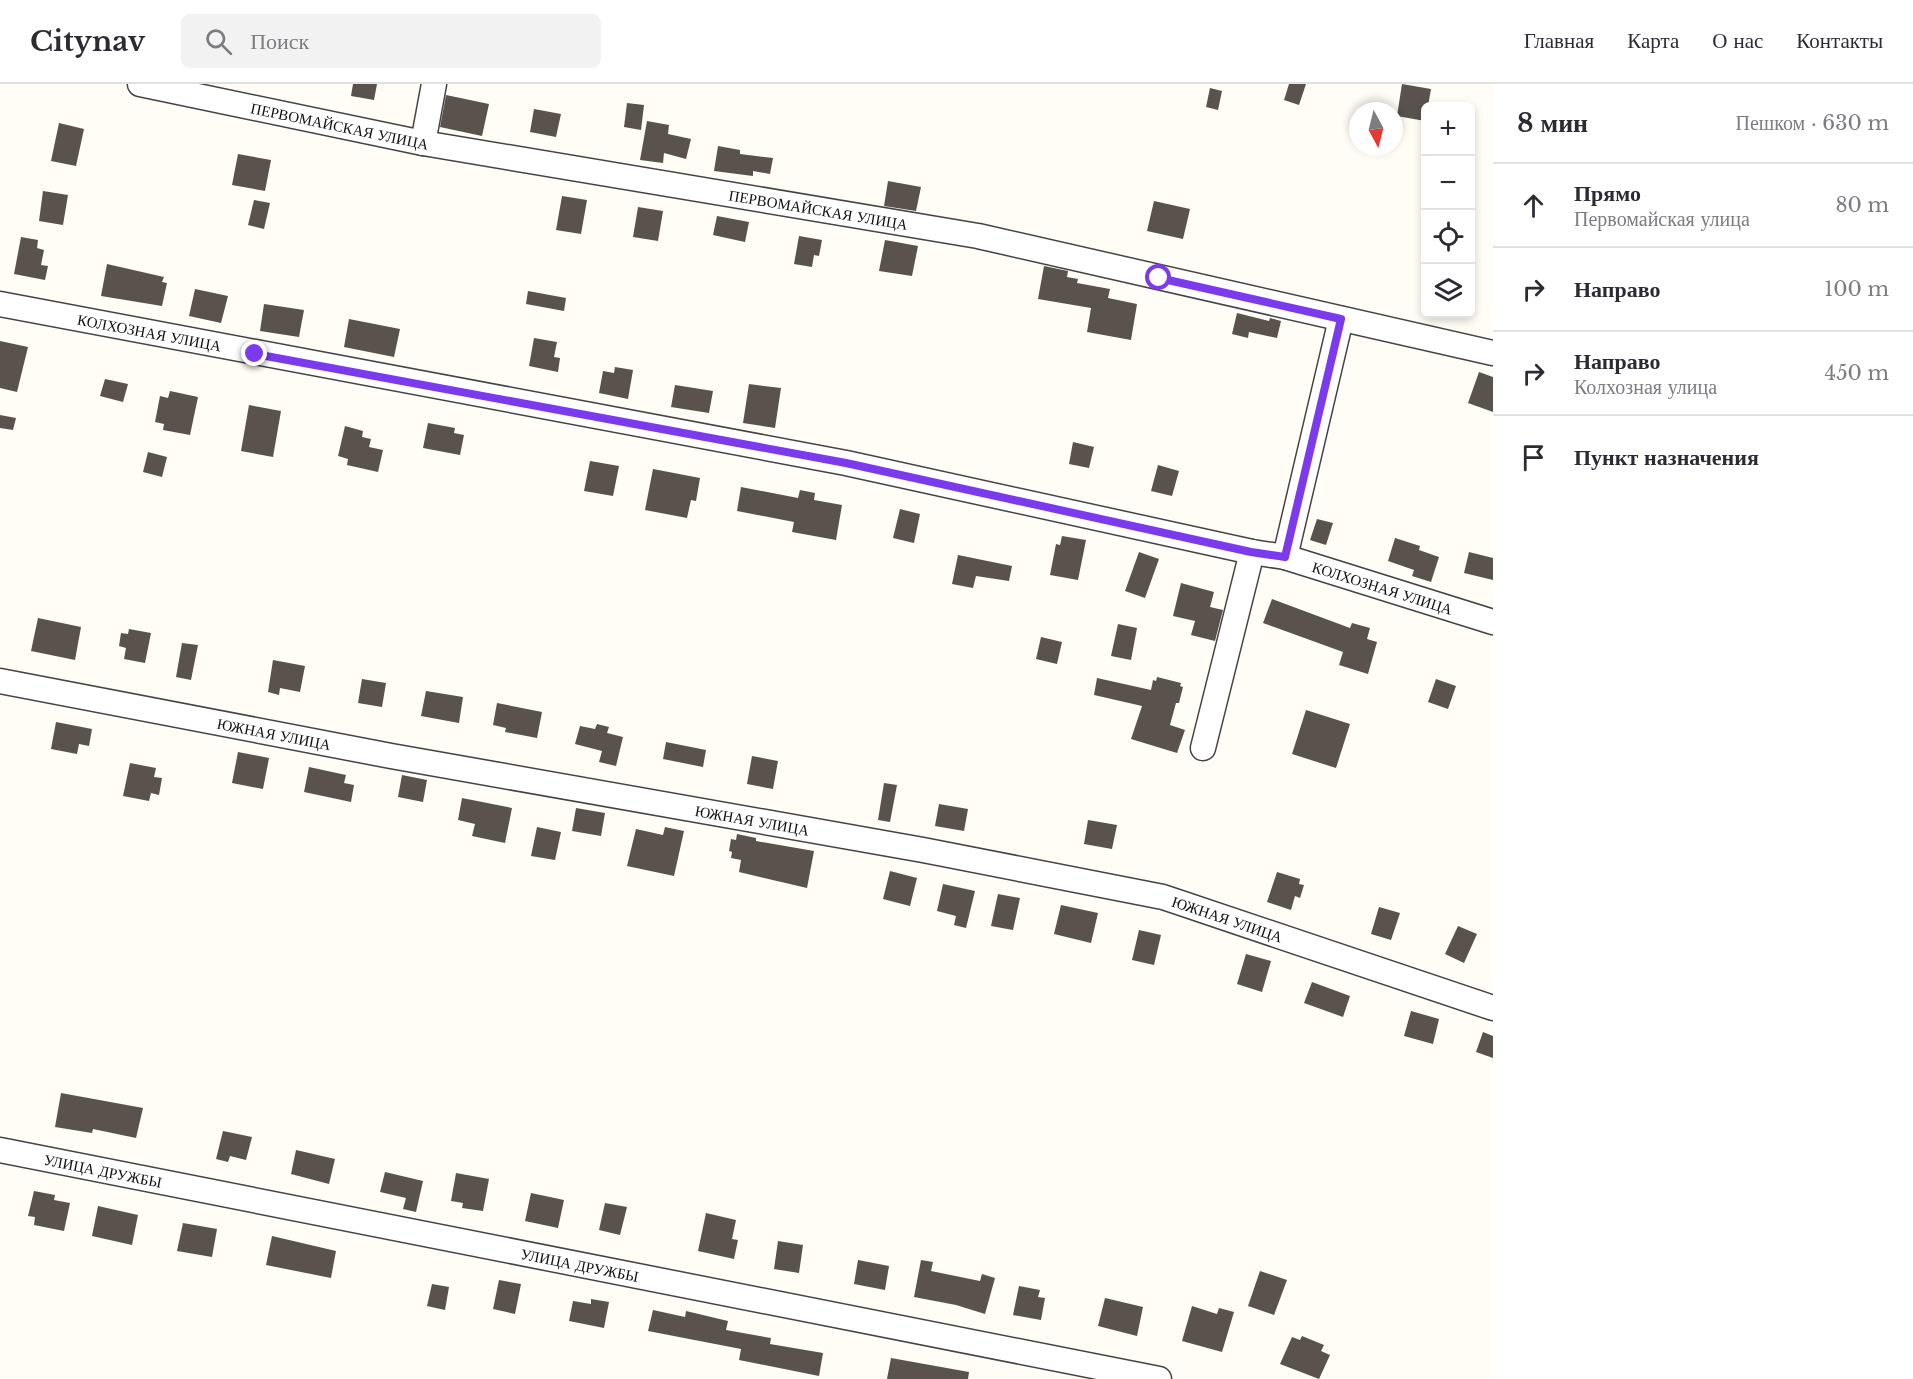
<!DOCTYPE html>
<html lang="ru">
<head>
<meta charset="utf-8">
<style>
	body { margin:0; font-family:"Libre Baskerville",serif; background:#f2f2f3; color:#2b2b33 }
	.controls { position:absolute; right:18px; top:18px; display:grid; overflow:hidden; border-radius:9px; box-shadow:0 3px 9px #0003 }
	.controls button { width:54px; height:54px; display:grid; place-items:center; padding:0; border:0; border-bottom:2px solid #e1e1e2; background:#fff; color:#2b2b33; font:30px sans-serif }
	.compass { position:absolute; left:1349px; top:18px; width:54px; height:54px; border-radius:50%; background:#fff; box-shadow:0 3px 9px #0003; rotate:173deg }
	.stop { position:absolute; width:18px; height:18px; margin:-14px; border:4px solid #7c3aed; border-radius:50%; background:#fff }
	.stop.end { background:#7c3aed; border-color:#fff; box-shadow:0 2px 6px #0008 }
	.list { margin:0; padding:0; list-style:none }
	h2 { display:flex; justify-content:space-between; align-items:center; height:78px; margin:0; padding:0 24px; font-size:26px }
	h2 small { font-size:20px; font-weight:400; color:#7c7c81 }
	.list li { display:grid; grid-template-columns:39px 1fr auto; gap:18px; align-items:center; box-sizing:border-box; height:84px; padding:0 24px; border-top:2px solid #e1e1e2 }
	.list b { display:block; font-size:22px; white-space:nowrap }
	.list p { margin:0; font-size:20px; white-space:nowrap; color:#7c7c81 }
	.list em { font-size:20px; font-style:normal; color:#7c7c81 }
	.icon { flex:none; width:33px; height:33px; fill:none; stroke:currentColor; stroke-width:2; stroke-linecap:round; stroke-linejoin:round }
	.map { position:relative; flex:none; width:1493px; height:1295px; overflow:hidden }
	header { display:flex; align-items:center; gap:36px; box-sizing:border-box; height:84px; padding:0 30px; background:#fff; border-bottom:2px solid #e1e1e2 }
	header strong { font-size:28px }
	nav { display:flex; gap:33px; margin-inline-start:auto; font-size:21px }
	.search { width:420px; height:54px; background:#f2f2f3; display:flex; align-items:center; gap:15px; box-sizing:border-box; padding:0 21px; border-radius:9px; color:#7c7c81; font-size:22px }
	main { display:flex }
	aside { flex:1; background:#fff }
	.map>svg:first-child { display:block }
	.building { fill:#5a524d }
	.lines { fill:none; stroke-linecap:round; stroke-linejoin:round }
	.minor-casing { stroke:#444; stroke-width:27 }
	.minor { stroke:#fff; stroke-width:24 }
	.route { stroke:#7c3aed; stroke-width:8 }
	.labels { text-anchor:middle; dominant-baseline:central; stroke-width:6; stroke-linejoin:round; paint-order:stroke }
	.street-label { font-size:15px; fill:#111; stroke:#fff }
</style>
</head>
<body>
<header>
<strong>Citynav</strong>
<div class="search"><svg class="icon" aria-label="search" viewBox="0 0 24 24"><circle cx="10" cy="10" r="6"/><path d="M15 15l6 6"/></svg>Поиск</div>
<nav><a>Главная</a><a>Карта</a><a>О нас</a><a>Контакты</a></nav>
</header>
<main>
<div class="map">
<svg width="1493" height="1295" viewBox="0 0 1493 1295">
	<rect width="100%" height="100%" fill="#fffdf5"/>
	<path class="building" d="M353,0h24l-3,16 -23,-4z
		M1289,0h17l-7,21 -15,-5z
		M1402,0l29,5 -3,17h-3v15l-28,-5z
		M1210,4l12,3 -4,19 -12,-3z
		M446,11l43,9 -7,32 -42,-9z
		M627,19l17,2 -3,25 -17,-3z
		M534,25l27,5 -5,23 -26,-5z
		M647,37l22,4 -1,9 23,5 -5,20 -22,-6 -1,10 -23,-3z
		M59,39l25,6 -8,37 -25,-5z
		M718,62l22,4v4l33,4 -3,16 -17,-3v5l-39,-5z
		M238,70l33,6 -6,31 -33,-6z
		M888,97l33,6 -5,24 -32,-5z
		M43,107l25,4 -5,30 -24,-4z
		M562,112l25,4 -6,34 -25,-4z
		M254,116l16,3 -6,26 -16,-4z
		M1154,117l36,8 -7,30 -36,-8z
		M638,123l25,4 -5,30 -25,-4z
		M717,132l32,6 -4,20 -32,-7z
		M799,152l23,4 -3,16 -5,-1 -2,12 -18,-3z
		M21,153l17,3 -1,8 7,2 -3,15 7,1 -3,14 -31,-6z
		M885,156l33,6 -6,30 -33,-5z
		M107,180l57,13 -2,5 5,1 -5,23 -61,-10z
		M1044,182l24,5 -1,6 11,2 -1,4 33,6 -2,9 29,6 -6,36 -44,-8 4,-24 -53,-9z
		M195,205l33,7 -7,27 -32,-7z
		M528,207l38,7 -2,13 -38,-7z
		M264,220l40,6 -5,27 -39,-6z
		M1237,229l32,8 1,-3 11,3 -4,17 -28,-6 -1,6 -16,-4z
		M349,235l51,10 -6,28 -50,-10z
		M534,254l23,4 -3,15 6,1 -2,14 -29,-6z
		M0,257l28,6 -11,45 -17,-4z
		M615,283l18,3 -5,29 -29,-6 4,-22 11,2z
		M1479,288l14,5v35l-25,-9z
		M105,295l23,5 -5,18 -23,-6z
		M749,300l32,4 -6,40 -32,-5z
		M675,301l38,6 -4,22 -38,-6z
		M170,307l28,6 -8,38 -27,-5 1,-6 -9,-2 5,-26 8,2z
		M249,321l32,6 -8,46 -32,-6z
		M0,331l16,3 -3,12 -13,-2z
		M428,339l27,5 -1,5 10,2 -4,20 -37,-7z
		M345,342l18,5 -1,6 9,2 -2,8 14,3 -5,22 -31,-7 1,-6 -10,-3z
		M1073,358l21,5 -5,21 -20,-4z
		M148,368l19,5 -5,20 -19,-5z
		M590,377l29,5 -6,30 -29,-5z
		M1158,381l21,6 -7,25 -21,-5z
		M653,385l47,9 -4,23 -5,-1 -4,18 -42,-8z
		M741,403l57,11 2,-8 15,3 -1,7 28,5 -6,35 -44,-8 2,-10 -57,-11z
		M900,425l20,5 -6,29 -21,-5z
		M1317,435l16,4 -7,22 -16,-5z
		M1062,452l24,4 -8,40 -28,-5 6,-31 4,1z
		M1395,454l25,8 -1,4 20,7 -8,25 -19,-6 2,-6 -26,-9z
		M1139,468l20,7 -14,39 -20,-7z
		M1469,468l24,6v22l-29,-7z
		M958,471l54,11 -3,15 -33,-5 -3,12 -21,-4z
		M1181,499l33,9 -4,15 13,3 -8,31 -24,-6 4,-14 -22,-5z
		M1272,515l78,29 2,-5 18,5 -3,11 10,3 -9,32 -29,-9 4,-13 -80,-29z
		M38,534l43,9 -6,33 -44,-9z
		M1118,540l19,4 -6,32 -20,-4z
		M129,545l22,4 -6,30 -21,-4 2,-11 -7,-2 2,-13 7,1z
		M1041,553l21,5 -5,22 -21,-5z
		M182,559l16,2 -7,35 -15,-3z
		M273,576l32,6 -5,26 -20,-4 -1,7 -11,-3z
		M1157,593l24,6 -1,3 3,1 -4,16h-3l-6,22 15,5 -8,23 -46,-14 11,-33 -48,-11 3,-17 54,12 2,-10 3,1z
		M362,595l24,4 -4,24 -24,-4z
		M1436,595l20,7 -8,23 -20,-7z
		M426,607l37,6 -4,26 -38,-7z
		M497,619l45,9 -5,26 -32,-6 1,-4 -13,-3z
		M1306,626l44,14 -14,44 -44,-14z
		M56,638l36,7 -3,17 -10,-2 -2,10 -26,-5z
		M597,640l12,3 -2,6 16,4 -7,29 -17,-4 3,-11 -27,-7 5,-18 15,3z
		M666,658l40,8 -3,17 -40,-8z
		M238,668l31,6 -6,31 -31,-6z
		M752,672l26,5 -5,28 -26,-5z
		M130,679l26,5 -2,9 8,1 -3,17 -8,-2 -2,8 -26,-5z
		M309,683l37,8 -2,8 10,2 -3,17 -47,-10z
		M402,691l25,5 -4,22 -25,-5z
		M884,699l13,2 -7,37 -12,-2z
		M462,714l50,10 -7,35 -33,-7 3,-12 -17,-4z
		M939,720l29,5 -4,22 -29,-5z
		M576,724l29,5 -4,23 -29,-5z
		M1088,736l29,5 -5,24 -28,-5z
		M537,743l24,5 -6,28 -24,-4z
		M665,743l19,4 -10,45 -47,-10 9,-37 27,6z
		M737,750l19,4v3l58,10 -7,37 -68,-16 2,-12 -10,-2 1,-6 -3,-1 2,-12 5,1z
		M890,787l27,7 -7,28 -27,-7z
		M1277,788l23,7 -1,5 5,1 -4,13 -5,-2 -4,14 -24,-8z
		M943,800l32,7 -9,37 -12,-3 2,-9 -19,-5z
		M998,810l22,4 -7,32 -22,-4z
		M1061,821l37,8 -7,30 -37,-9z
		M1379,823l21,6 -9,27 -20,-6z
		M1458,842l19,8 -13,29 -19,-9z
		M1139,846l22,5 -7,30 -22,-5z
		M1246,870l25,7 -9,31 -25,-8z
		M1312,898l38,14 -7,21 -39,-14z
		M1411,927l28,8 -6,25 -29,-8z
		M1483,948l10,4v22l-17,-6z
		M61,1009l82,15 -7,30 -43,-9 -1,4 -37,-6z
		M223,1047l29,6 -6,23 -16,-4 -2,6 -12,-3z
		M296,1066l39,9 -6,25 -38,-10z
		M385,1088l38,9 -7,31 -13,-3 3,-11 -26,-6z
		M456,1089l33,6 -6,32 -21,-3 1,-5 -12,-2z
		M34,1107l21,4 -1,5 16,3 -6,28 -30,-6 1,-8 -7,-1z
		M531,1109l33,7 -6,28 -33,-7z
		M605,1119l22,4 -7,28 -21,-5z
		M98,1122l40,9 -6,30 -40,-9z
		M706,1129l30,7 -4,19 6,1 -4,19 -36,-8z
		M183,1139l34,6 -5,28 -35,-6z
		M272,1152l64,15 -5,27 -65,-13z
		M778,1157l25,4 -4,28 -25,-4z
		M858,1176l31,6 -4,24 -31,-6z
		M921,1176l12,2 -2,9 49,10 2,-7 13,4 -10,36 -29,-9 -42,-8z
		M1260,1187l27,9 -13,35 -26,-9z
		M499,1196l22,4 -6,30 -22,-5z
		M432,1200l17,3 -4,23 -18,-4z
		M1019,1202l21,4 -2,7 7,1 -4,22 -28,-5z
		M1105,1214l38,9 -6,29 -39,-10z
		M591,1215l18,3 -5,26 -35,-7 4,-20 18,3z
		M1192,1222l25,8 2,-6 15,4 -12,40 -40,-11z
		M653,1226l32,7 1,-6 42,10 -2,9 45,8 -1,6 53,9 -4,23 -80,-16 2,-11 -93,-18z
		M1302,1252l22,9 -3,6 9,4 -11,24 -39,-15 12,-27 8,3z
		M891,1274l78,14 -1,7h-81z"/>
	<g class="lines">
		<g class="minor-casing">
			<g id="minor">
				<path id="s1" d="M140,0l283,59 555,93 515,117"/>
				<path d="M423,59l11,-59"/>
				<path id="s2" d="M0,220l846,159 406,89 33,5 208,65"/>
				<path d="M1285,473l56,-238"/>
				<path id="s3" d="M0,597l391,75 532,94 240,47 330,111"/>
				<path d="M1203,664l49,-196"/>
				<path id="s4" d="M0,1066l1159,229"/>
			</g>
		</g>
		<use href="#minor" class="minor"/>
	</g>
	<g class="lines">
		<path class="route" d="M255,270l591,109 405,89 34,5 56,-238 -182,-41"/>
	</g>
	<g class="labels">
		<g class="street-label">
			<text stroke="none"><textPath href="#s1" startOffset="204">ПЕРВОМАЙСКАЯ УЛИЦА</textPath></text>
			<text stroke="none"><textPath href="#s1" startOffset="690">ПЕРВОМАЙСКАЯ УЛИЦА</textPath></text>
			<text stroke="none"><textPath href="#s2" startOffset="152">КОЛХОЗНАЯ УЛИЦА</textPath></text>
			<text stroke="none"><textPath href="#s2" startOffset="1412">КОЛХОЗНАЯ УЛИЦА</textPath></text>
			<text stroke="none"><textPath href="#s3" startOffset="279">ЮЖНАЯ УЛИЦА</textPath></text>
			<text stroke="none"><textPath href="#s3" startOffset="765">ЮЖНАЯ УЛИЦА</textPath></text>
			<text stroke="none"><textPath href="#s3" startOffset="1251">ЮЖНАЯ УЛИЦА</textPath></text>
			<text stroke="none"><textPath href="#s4" startOffset="105">УЛИЦА ДРУЖБЫ</textPath></text>
			<text stroke="none"><textPath href="#s4" startOffset="591">УЛИЦА ДРУЖБЫ</textPath></text>
		</g>
	</g>
</svg>
<div class="controls">
<button>+</button>
<button>−</button>
<button><svg class="icon" aria-label="locate" viewBox="0 0 24 24"><circle cx="12" cy="12" r="6"/><path d="M12 2v4M12 18v4M2 12h4M18 12h4"/></svg></button>
<button><svg class="icon" aria-label="layers" viewBox="0 0 24 24"><path d="M12 4l9 5-9 5-9-5zM3 14l9 5 9-5"/></svg></button>
</div>
<svg class="compass" viewBox="-18 -18 36 36"><path d="M0-13l5 13h-10z" fill="#e53935"/><path d="M0 13l5-13h-10z" fill="#7c7c81"/></svg>
<div class="stop" style="left:1159px;top:194px"></div>
<div class="stop end" style="left:255px;top:270px"></div>
</div>
<aside>
<h2>8 мин<small>Пешком · 630 m</small></h2>
<ul class="list">
<li><svg class="icon" aria-label="ahead" viewBox="0 0 24 24"><path d="M12 20V5M6 11l6-6 6 6"/></svg><div><b>Прямо</b><p>Первомайская улица</p></div><em>80 m</em></li>
<li><svg class="icon" aria-label="right" viewBox="0 0 24 24"><path d="M7 20v-9h11M14 6l5 5-5 5"/></svg><div><b>Направо</b></div><em>100 m</em></li>
<li><svg class="icon" aria-label="right" viewBox="0 0 24 24"><path d="M7 20v-9h11M14 6l5 5-5 5"/></svg><div><b>Направо</b><p>Колхозная улица</p></div><em>450 m</em></li>
<li><svg class="icon" aria-label="arrive" viewBox="0 0 24 24"><path d="M6 21V4h12l-3 4 3 4H6"/></svg><div><b>Пункт назначения</b></div></li>
</ul>
</aside>
</main>
</body>
</html>
